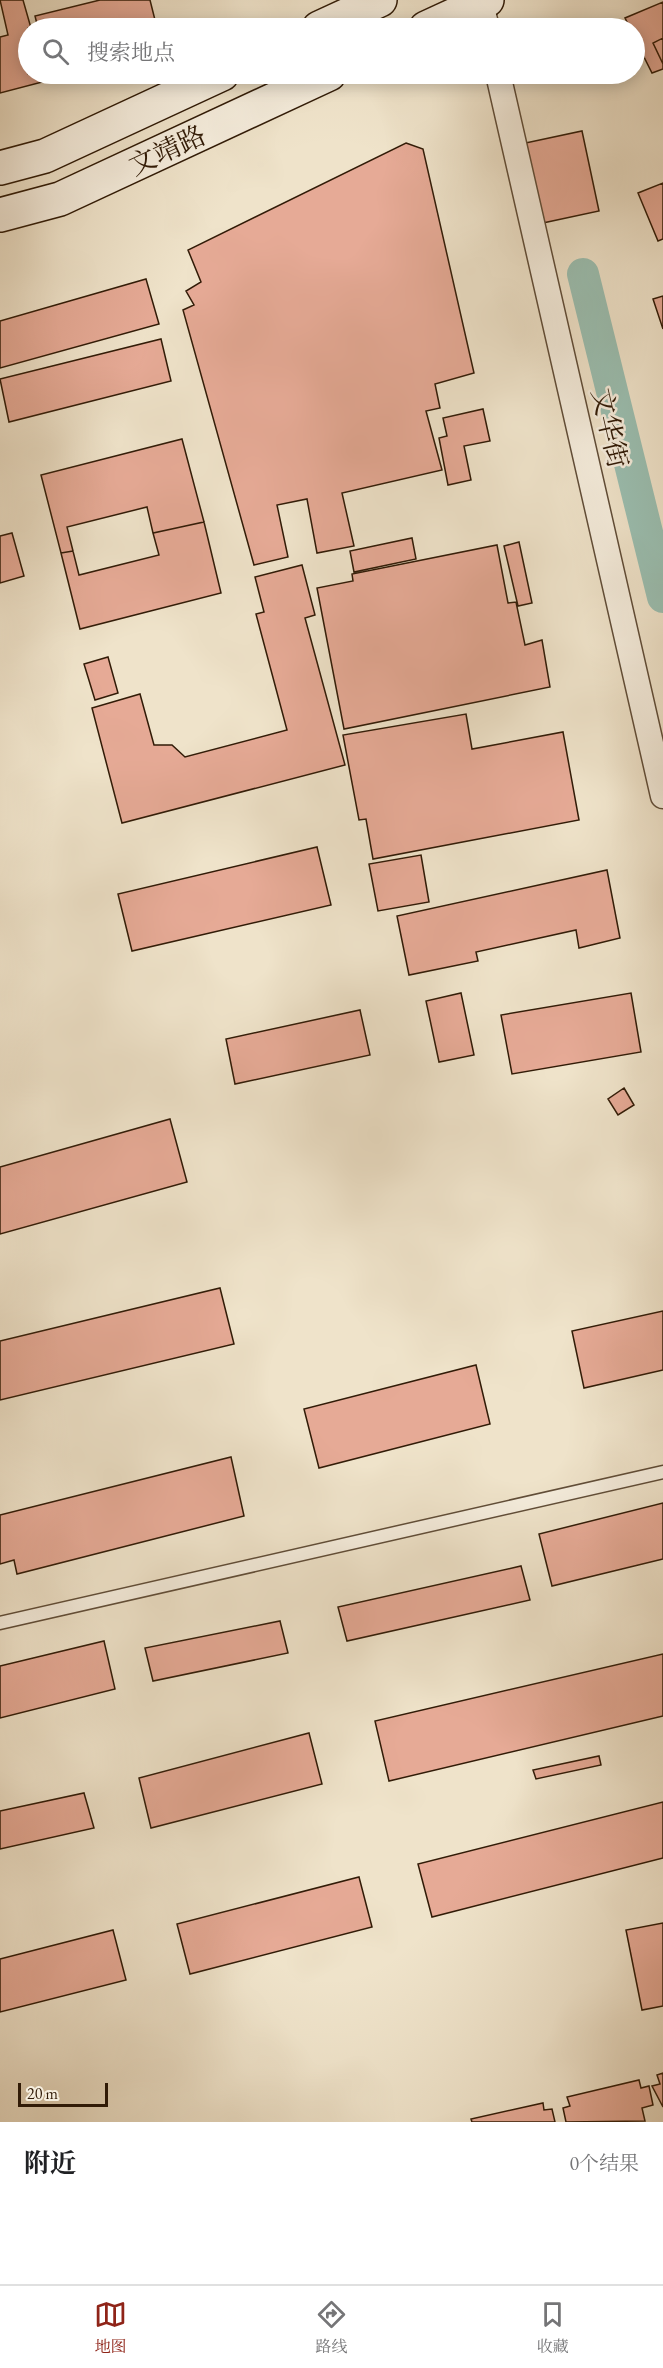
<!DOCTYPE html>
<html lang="zh">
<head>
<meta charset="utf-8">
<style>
	body { margin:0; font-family:"EB Garamond","Noto Serif SC",serif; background:#f2f2f2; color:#202124 }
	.scale { position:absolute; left:18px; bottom:15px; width:90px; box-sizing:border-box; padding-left:6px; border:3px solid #311b07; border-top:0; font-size:16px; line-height:21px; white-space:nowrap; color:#311b07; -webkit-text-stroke:4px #f5eddd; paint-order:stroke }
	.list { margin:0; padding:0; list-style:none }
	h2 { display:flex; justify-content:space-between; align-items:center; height:78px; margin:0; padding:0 24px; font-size:26px }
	h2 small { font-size:20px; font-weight:400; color:#757577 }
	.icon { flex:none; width:33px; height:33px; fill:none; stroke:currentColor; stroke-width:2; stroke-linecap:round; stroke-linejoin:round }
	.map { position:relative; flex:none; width:663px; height:2122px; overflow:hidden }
	.search { position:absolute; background:#fff; box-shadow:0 3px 15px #0003; left:18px; right:18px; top:18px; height:66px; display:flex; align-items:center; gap:15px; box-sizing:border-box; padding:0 21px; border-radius:33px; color:#757577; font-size:22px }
	.sheet { height:162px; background:#fff }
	nav { display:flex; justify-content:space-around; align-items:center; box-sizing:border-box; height:84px; border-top:2px solid #e0e0e0; background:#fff; font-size:16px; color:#757577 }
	nav a { display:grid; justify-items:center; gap:3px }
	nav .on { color:#8f2418 }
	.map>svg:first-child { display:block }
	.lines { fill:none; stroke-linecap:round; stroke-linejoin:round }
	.canal { stroke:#9bbfb1; stroke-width:32 }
	.building { fill:#e6aa96; stroke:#311b07; stroke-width:1.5 }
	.service-casing { stroke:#604d38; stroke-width:15 }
	.minor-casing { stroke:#604d38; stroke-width:27 }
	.secondary-casing { stroke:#311b07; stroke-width:36 }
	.service { stroke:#f5eddd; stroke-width:12 }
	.minor { stroke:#f5eddd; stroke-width:24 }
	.secondary { stroke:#f5eddd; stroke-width:33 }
	.labels { text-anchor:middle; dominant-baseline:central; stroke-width:5; stroke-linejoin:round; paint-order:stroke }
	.street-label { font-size:27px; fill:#311b07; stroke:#f5eddd }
</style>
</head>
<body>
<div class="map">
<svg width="663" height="2122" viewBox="0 0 663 2122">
	<rect width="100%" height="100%" fill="#efe3ca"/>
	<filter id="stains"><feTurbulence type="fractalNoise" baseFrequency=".00333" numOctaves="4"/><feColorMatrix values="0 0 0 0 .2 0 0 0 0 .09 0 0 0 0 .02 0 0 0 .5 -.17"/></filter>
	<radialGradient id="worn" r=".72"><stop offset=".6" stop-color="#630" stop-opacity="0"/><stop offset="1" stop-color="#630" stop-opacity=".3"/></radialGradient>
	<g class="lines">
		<path class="canal" d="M583,274l80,323"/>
	</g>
	<path class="building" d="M0,0h23l8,28h-3v46h16l2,7 -46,12v-56l8,-2z
		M100,0h50l7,28h-119l-3,-12z
		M663,2v67l-11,4 -18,-36v-9h-4l-5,-10z
		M663,38v26l-10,-21z
		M582,131l17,80 -75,16 -17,-80z
		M406,143l17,6 51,224 -39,11 5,24 -14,3 16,59 -100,23 12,53 -37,7 -10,-54 -30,6 11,52 -34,8 -71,-255 11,-5 -8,-14 15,-9 -13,-32z
		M663,183v56l-5,2 -20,-48z
		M146,279l13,45 -159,44v-47z
		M663,296v33l-10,-30z
		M161,339l10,42 -162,41 -9,-43z
		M483,409l7,32 -26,5 7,34 -23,5 -9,-47 8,-2 -4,-18z
		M182,439l22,83 -51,11 -6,-26 -80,20 6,24 -12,2 -20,-78z
		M204,522l17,71 -141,36 -19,-76 12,-2 6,24 80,-20 -6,-22z
		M12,533l12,43 -24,7v-47z
		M412,538l4,21 -62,13 -4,-21z
		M519,542l13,61 -14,3 -14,-60z
		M497,545l11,58 8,-1 9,43 17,-5 8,47 -206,42 -27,-141 36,-7 -1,-7z
		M302,565l13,50 -10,3 40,147 -223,58 -30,-115 48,-14 14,51h18l13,12 102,-27 -31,-116 8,-2 -9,-35z
		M108,657l10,36 -23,7 -11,-36z
		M466,714l6,35 91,-17 16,88 -206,39 -7,-40 -7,1 -16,-85z
		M317,847l14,58 -199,46 -14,-57z
		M421,855l8,47 -51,9 -9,-47z
		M607,870l13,68 -41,10 -3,-18 -100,22 2,9 -69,14 -12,-59z
		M461,993l13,62 -35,7 -13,-61z
		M631,993l10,59 -129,22 -11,-59z
		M360,1010l10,45 -135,29 -9,-45z
		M624,1088l10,17 -16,10 -10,-16z
		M170,1119l17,63 -187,52v-67z
		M220,1288l14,56 -234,56v-59z
		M663,1311v59l-79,18 -12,-57z
		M476,1365l14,59 -171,44 -15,-59z
		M231,1457l13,59 -227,58 -3,-14 -14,4v-49z
		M663,1503v56l-111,27 -13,-52z
		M521,1566l9,34 -183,41 -9,-34z
		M280,1621l8,32 -135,28 -8,-33z
		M104,1641l11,48 -115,29v-52z
		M663,1654v62l-274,65 -14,-60z
		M309,1733l13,51 -171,44 -12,-50z
		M599,1756l2,9 -65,14 -3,-9z
		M84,1793l10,35 -94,21v-38z
		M663,1802v56l-231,59 -14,-53z
		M359,1877l13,50 -182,47 -13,-50z
		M663,1923v83l-21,4 -16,-80z
		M113,1930l13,50 -126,32v-53z
		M663,2073v34l-11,-21 8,-2 -3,-9z
		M639,2080l2,8 8,-2 4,19 -11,3 3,13 -79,1 -3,-14 7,-2 -3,-9z
		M543,2103l1,7 8,-1 3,13h-83l-1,-3z"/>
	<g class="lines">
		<g class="service-casing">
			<path id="service" d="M0,1623l663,-151"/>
		</g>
		<g class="minor-casing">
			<path id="minor" d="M480,0l7,28
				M498,74l165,722"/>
		</g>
		<g class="secondary-casing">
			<path id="secondary" d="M319,28l61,-28
				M426,28l61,-28
				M0,168l45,-12 177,-82
				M0,215l60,-16 269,-125"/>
		</g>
		<use href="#service" class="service"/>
		<use href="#minor" class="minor"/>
		<use href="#secondary" class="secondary"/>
	</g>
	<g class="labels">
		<g class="street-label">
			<text transform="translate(167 150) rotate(-25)">文靖路</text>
			<text transform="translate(610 428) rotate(77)">文华街</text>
		</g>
	</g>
	<rect width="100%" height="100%" filter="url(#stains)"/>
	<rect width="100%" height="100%" fill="url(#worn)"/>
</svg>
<div class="scale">20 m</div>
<div class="search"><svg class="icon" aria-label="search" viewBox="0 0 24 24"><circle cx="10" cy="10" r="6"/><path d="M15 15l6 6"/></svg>搜索地点</div>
</div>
<section class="sheet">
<h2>附近<small>0个结果</small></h2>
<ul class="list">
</ul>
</section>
<nav>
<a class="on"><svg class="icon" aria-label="map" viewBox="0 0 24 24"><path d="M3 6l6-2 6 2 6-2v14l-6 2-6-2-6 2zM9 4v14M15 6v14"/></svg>地图</a>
<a><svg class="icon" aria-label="directions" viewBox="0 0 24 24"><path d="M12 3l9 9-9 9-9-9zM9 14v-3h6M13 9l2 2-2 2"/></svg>路线</a>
<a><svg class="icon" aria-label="saved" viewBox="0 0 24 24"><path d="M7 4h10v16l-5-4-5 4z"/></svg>收藏</a>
</nav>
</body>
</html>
